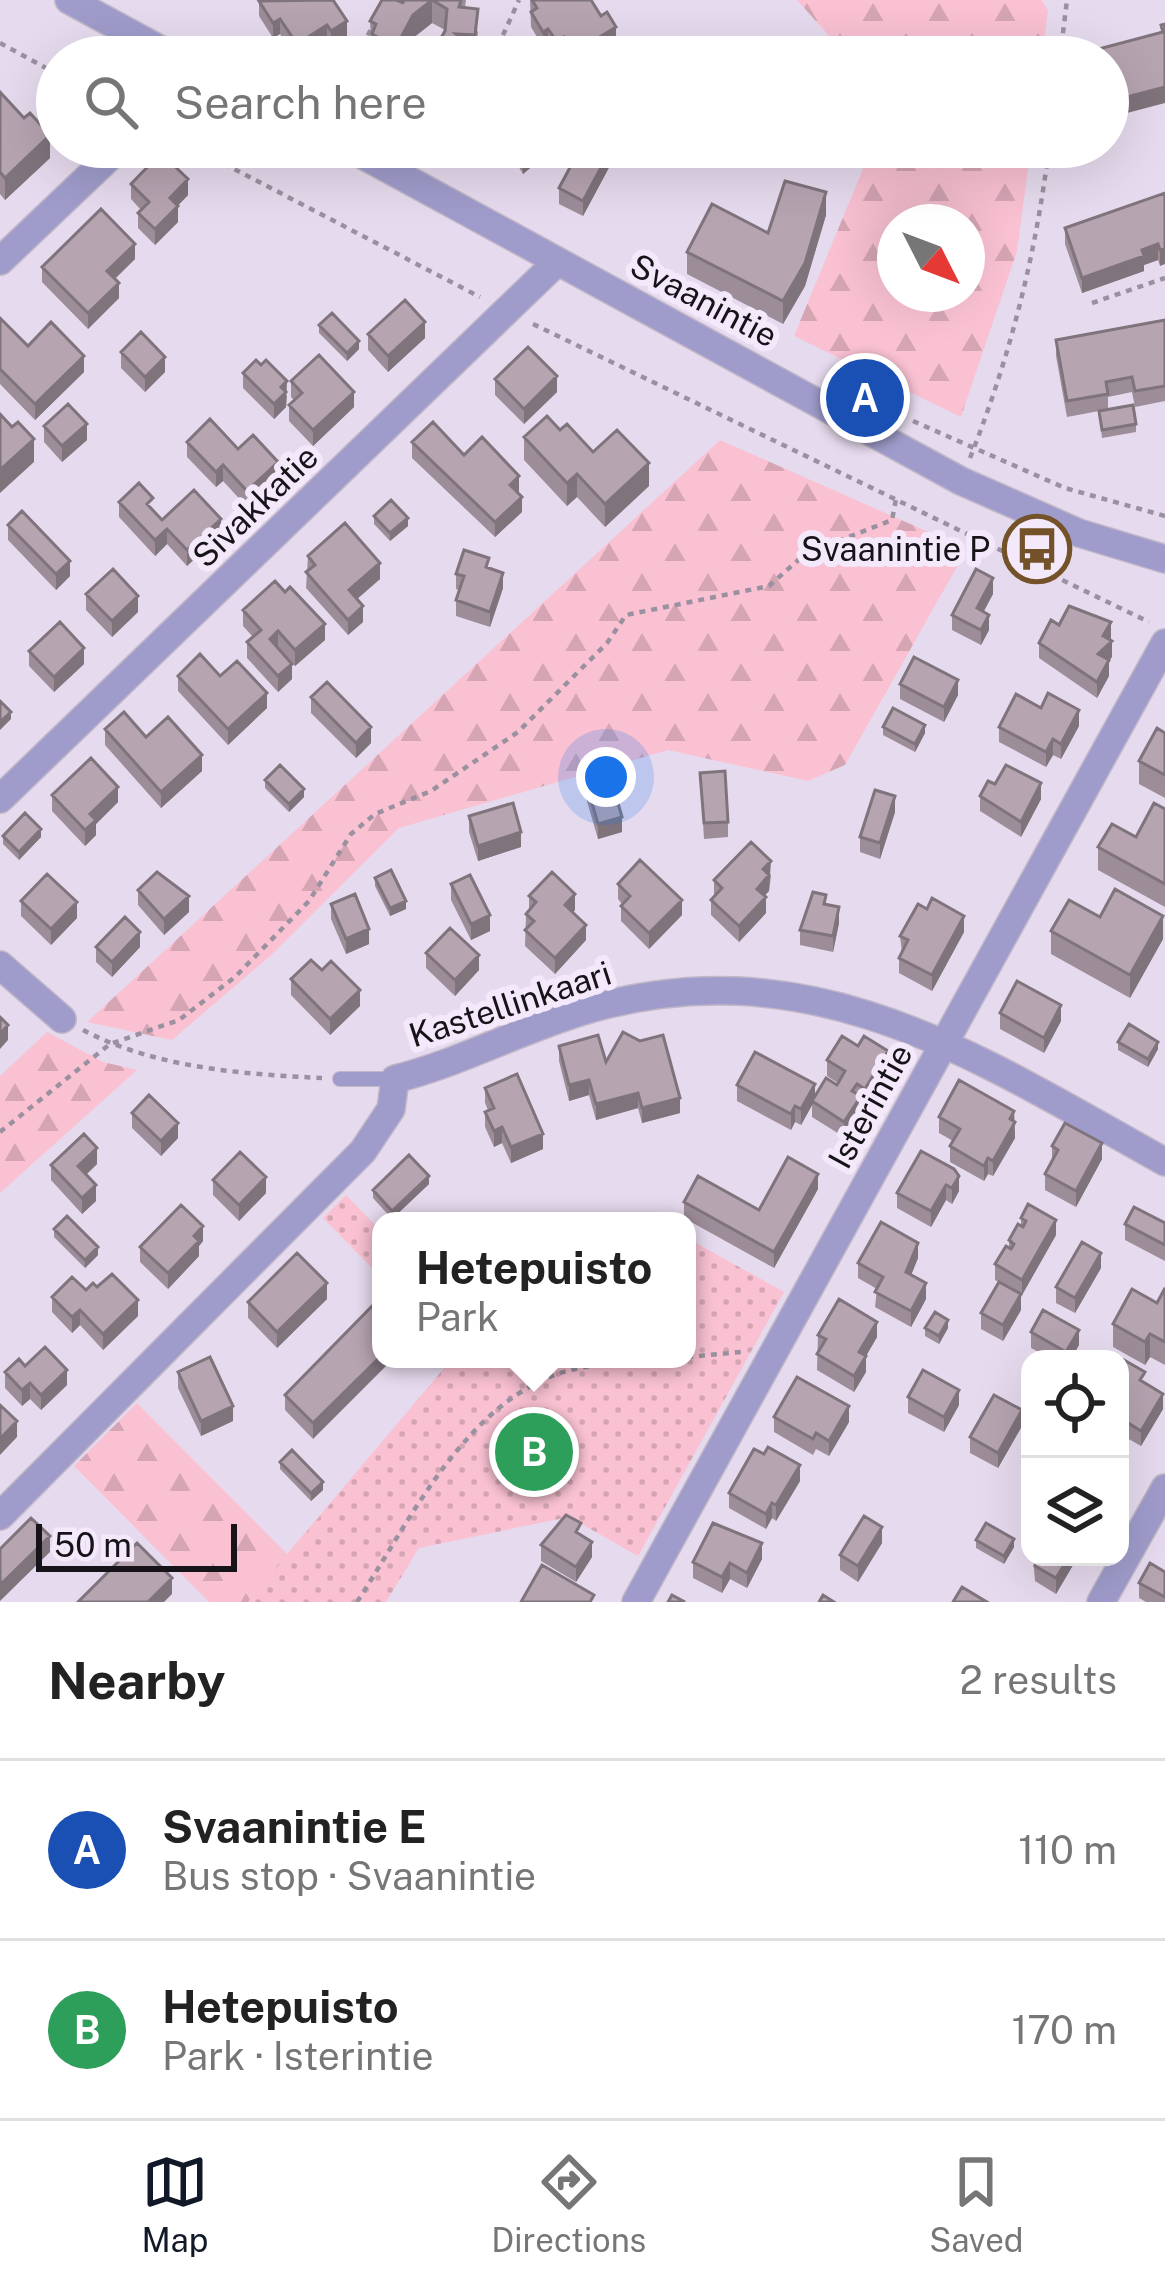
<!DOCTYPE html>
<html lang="en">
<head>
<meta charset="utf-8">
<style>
	body { margin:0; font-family:"Public Sans",sans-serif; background:#f2f2f2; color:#222 }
	.controls { position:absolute; right:36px; bottom:36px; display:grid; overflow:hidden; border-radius:24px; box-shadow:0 12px 48px #0002 }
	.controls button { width:108px; height:108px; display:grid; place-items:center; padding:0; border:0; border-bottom:3px solid #e0e0e0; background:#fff; color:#222; font:60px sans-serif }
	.compass { position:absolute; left:877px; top:204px; width:108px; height:108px; border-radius:50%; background:#fff; box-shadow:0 12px 48px #0002; rotate:132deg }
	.scale { position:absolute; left:36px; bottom:30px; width:201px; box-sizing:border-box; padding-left:12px; border:6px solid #161319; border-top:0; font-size:33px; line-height:42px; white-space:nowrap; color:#161319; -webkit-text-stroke:9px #f3e9fb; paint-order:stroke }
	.you { position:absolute; left:606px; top:777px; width:42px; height:42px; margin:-30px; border:9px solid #fff; border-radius:50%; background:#1a73e8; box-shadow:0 0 0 18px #1a73e833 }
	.badge { display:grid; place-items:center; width:78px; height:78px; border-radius:50%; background:#111827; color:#fff; font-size:39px; font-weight:700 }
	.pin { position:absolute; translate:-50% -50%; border:6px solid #fff; box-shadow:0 3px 12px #0006 }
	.popup { position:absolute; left:372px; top:1212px; width:324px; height:156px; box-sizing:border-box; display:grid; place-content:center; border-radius:24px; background:#fff; filter:drop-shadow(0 3px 9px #0005); font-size:39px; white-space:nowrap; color:#767676 }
	.popup b { font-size:45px; color:#222 }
	.popup::after { content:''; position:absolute; left:50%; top:100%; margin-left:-24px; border:24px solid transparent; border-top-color:#fff }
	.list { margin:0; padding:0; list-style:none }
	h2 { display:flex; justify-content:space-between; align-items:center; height:156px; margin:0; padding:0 48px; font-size:51px }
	h2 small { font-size:39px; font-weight:400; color:#767676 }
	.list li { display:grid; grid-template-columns:78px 1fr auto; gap:36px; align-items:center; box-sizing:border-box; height:180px; padding:0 48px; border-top:3px solid #e0e0e0 }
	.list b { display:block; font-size:45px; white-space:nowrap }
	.list p { margin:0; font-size:39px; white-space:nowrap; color:#767676 }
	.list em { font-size:39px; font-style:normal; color:#767676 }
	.icon { flex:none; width:66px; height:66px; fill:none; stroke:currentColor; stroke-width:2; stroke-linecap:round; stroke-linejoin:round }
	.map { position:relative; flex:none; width:1165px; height:1602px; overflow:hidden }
	.search { position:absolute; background:#fff; box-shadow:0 12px 48px #0002; left:36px; right:36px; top:36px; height:132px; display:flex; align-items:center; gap:30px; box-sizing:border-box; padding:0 42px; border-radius:66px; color:#767676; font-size:45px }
	.sheet { height:516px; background:#fff }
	nav { display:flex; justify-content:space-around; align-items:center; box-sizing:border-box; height:168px; border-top:3px solid #e0e0e0; background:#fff; font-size:33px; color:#767676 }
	nav a { display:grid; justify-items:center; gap:6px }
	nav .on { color:#111827 }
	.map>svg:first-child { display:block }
	.forest { fill:url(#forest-firs); fill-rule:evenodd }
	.park { fill:url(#park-dots) }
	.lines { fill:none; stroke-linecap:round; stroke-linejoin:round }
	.lane-casing { stroke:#c1b7c8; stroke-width:16 }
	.street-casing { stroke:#c1b7c8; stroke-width:30 }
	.path { stroke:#99919f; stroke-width:4.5; stroke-dasharray:6 6; stroke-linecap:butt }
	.lane { stroke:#9f9ccb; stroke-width:14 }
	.street { stroke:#9f9ccb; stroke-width:27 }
	.wall { fill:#9d8d98 }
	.shaded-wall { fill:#7f737c }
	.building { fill:#b6a4b1; stroke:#7f737c; stroke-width:3 }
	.labels { text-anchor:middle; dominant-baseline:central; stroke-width:12; stroke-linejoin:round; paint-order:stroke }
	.street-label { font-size:33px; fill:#161319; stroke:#f3e9fb }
	.poi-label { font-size:33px; fill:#161319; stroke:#f3e9fb; text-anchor:end }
</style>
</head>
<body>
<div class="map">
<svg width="1165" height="1602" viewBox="0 0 1165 1602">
	<defs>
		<pattern id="forest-firs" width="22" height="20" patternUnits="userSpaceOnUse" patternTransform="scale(3)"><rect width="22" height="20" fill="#f9c1d2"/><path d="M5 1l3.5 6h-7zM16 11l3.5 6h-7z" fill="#d5a5b4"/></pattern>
		<pattern id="park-dots" width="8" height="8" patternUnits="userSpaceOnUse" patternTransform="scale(3)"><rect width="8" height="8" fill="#f9c1d2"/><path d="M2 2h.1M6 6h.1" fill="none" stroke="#d5a5b4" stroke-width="1.8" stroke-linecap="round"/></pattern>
	</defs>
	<rect width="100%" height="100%" fill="#e6dbee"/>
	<path class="forest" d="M797,0h245l6,11 -6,46h-194z
		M872,147h159l-14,104 -56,166 -167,-81zM895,222h72v72h-72z
		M720,440l247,109 -122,216 -37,16 -140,-31 -269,78 -130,129 -97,83 -85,-18z
		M47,1032l56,30 34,8 -137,123v-117z
		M452,1359l-115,243h-128l-135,-136 63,-63 150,151z"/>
	<path class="park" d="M346,1195l35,36v46l-58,-59z
		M687,1238l97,54 -146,264 -69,-39 -150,31 -33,54h-138l204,-243h235z"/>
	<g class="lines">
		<g class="lane-casing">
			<path id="lane" d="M340,1079h55"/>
		</g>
		<g class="street-casing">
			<path id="street" d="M69,0l105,57
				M348,147l613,334 118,52 86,26
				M0,261l120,-114
				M0,799l556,-536
				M0,965l62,54
				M0,1516l363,-365 28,-42 4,-30c68,-17 130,-52 198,-71 222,-61 387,51 572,154
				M636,1602l529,-959
				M1101,1602l64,-114"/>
		</g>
		<path class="path" d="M0,43l57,31
			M357,57l15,-30
			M493,57l26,-57
			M1060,57l7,-57
			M192,147l288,150
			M1092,303l73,-25
			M533,324l616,298
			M913,421l152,67 100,28
			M970,458c40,-101 66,-203 79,-311
			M83,1030c73,38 158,44 239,48
			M0,1132l110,-88 69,-24 56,-43 74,-76 42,-67 24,-20 56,-23 87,-59 89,-89 19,-28 143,-29 36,-32 87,-34 4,-21
			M687,1357l54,-5
			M357,1602c53,-81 109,-202 210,-231 32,-9 70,-8 103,-12"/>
		<use href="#lane" class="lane"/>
		<use href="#street" class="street"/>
	</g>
	<path class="wall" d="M333,0l14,37 -16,10 -4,-7 -25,17h-7l-15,-23 -7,4 -14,-22v-15z
		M382,0h84l-1,8 13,24 -3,25h-45l15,-27 -13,-7 -19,15 -10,19h-31l-2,-36z
		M530,0h61l25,42 -24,15h-25l-3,-4 -8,4 -8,-13 -5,3 -12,-20z
		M0,92l50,66 -45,42 -5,-6z
		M507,147h48l-32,27z
		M620,147l-37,69 -24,-12v-16z
		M814,147h33l-2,8z
		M131,184l57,11 -11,11 1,16 -23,23 -17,-17v-15l3,-3 -10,-11z
		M1165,193l-5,73 -2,-6 -14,5v6l-62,22 -17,-49v-16z
		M826,215l-21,71 -22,38 -96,-50v-22l81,-19z
		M135,259l-20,20 4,19 -31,31 -46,-47v-15z
		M0,318l28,28 56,26 -49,48 -35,-36z
		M1165,320v81l-30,6 -3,-15 -24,5v12l28,15v8l-34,6 -3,-27 -32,6 -11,-61v-16z
		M319,325l40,24 -12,12 -28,-28z
		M368,334l57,4 -37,34 -20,-22z
		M121,352l44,20 -20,20 -24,-24z
		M243,373l44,23 -1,11 -12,12 -31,-31z
		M495,379l62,13 -33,32 -29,-29z
		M291,381l63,26 -41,39 -24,-25v-16l5,-5 -3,-3z
		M44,426l43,14 -25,22 -18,-20z
		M560,430l33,22 56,34 -44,41 -28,-30 -10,9 -43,-46v-23z
		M187,442l51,7 40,28 -31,30 -24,-26 -7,6 -29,-30z
		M412,442l52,13 55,37 3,20 -27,25 -83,-79z
		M119,502l34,8 9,10 59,14 -34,32 -20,-22 -12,12 -36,-39z
		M374,516l34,10 -18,15 -16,-17z
		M8,525l62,51 -14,14 -48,-50z
		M308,556l72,23 -23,20 6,23 -15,13 -42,-47z
		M489,568l14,20 -13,39 -34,-11v-16l3,-10 -3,-1v-15z
		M86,594l52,18 -26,25 -26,-27z
		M993,594l-10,18 6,18 -8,15 -29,-15v-15z
		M243,610l82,30 -30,26 -18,-18 15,31 -14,13 -31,-34v-16l6,-5 -10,-11z
		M1059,625l52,12 1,20 -3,3v16l-12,22 -58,-40v-15z
		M29,651l55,13 -30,28 -25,-26z
		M178,676h42l47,32 -39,37 -50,-54z
		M900,684l58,11 -14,27 -44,-23z
		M311,697l60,46 -15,15 -45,-45z
		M1079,726l-18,33 -8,-4 -7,12 -47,-25v-15z
		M883,727l42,6 -10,19 -32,-17z
		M105,729l41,8 56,34 -41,37 -56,-63z
		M1165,733v65l-26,-14v-23z
		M700,773l28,49v15l-24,2z
		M265,780l39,17 -15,15 -24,-24z
		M586,782l36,50 -24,7 -12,-41z
		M995,784l46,15 -20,38 -41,-26v-15z
		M52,795l66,7 -22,22v11l-11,11 -33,-35z
		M1165,809v98l-67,-37v-23l38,-10z
		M895,812l-15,47 -20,-7v-15z
		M469,816l52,31 -43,14 -9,-29z
		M3,836l38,1 -22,23 -16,-16z
		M771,876l-2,15 -5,5 2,17 -27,29 -28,-27v-15l3,-4v-16z
		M375,878l31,31 -16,7 -15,-30z
		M451,884l39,47 -19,9 -20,-40z
		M618,884l64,31 -33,34 -28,-28v-15l1,-2 -4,-5z
		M138,890l51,22 -25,23 -26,-30z
		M529,896l46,14 -2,2 13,28 -31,34 -30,-28 1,-32 3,-4z
		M21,901l56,17 -26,27 -30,-29z
		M331,904l38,40 -23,10 -15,-35z
		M826,905l13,18 -6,29 -33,-7v-15z
		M1051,931l112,8 -33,59 -79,-44z
		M964,932l-32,59 -33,-18v-15l3,-6 -2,-16z
		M96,947h44l-28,30 -16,-15z
		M426,953l53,17 -24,26 -29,-28z
		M322,970l38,36 -30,29 -39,-40v-16z
		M1000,1013l61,8 -17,32 -44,-24z
		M1118,1042l40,7 -10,18 -30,-17z
		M559,1046l47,16 74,51 -38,10 -4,-15 -42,12 -7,-25 -20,6 -10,-40z
		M827,1060l61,6 -23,39 -4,-3v10l-17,25 -32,-20v-12l-11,20 -6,-3 -4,8 -54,-29v-16l78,12 23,-14 -11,-7z
		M485,1088l58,61 -32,14 -9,-20 -8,4 -9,-20v-15l3,-2 -3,-7z
		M1014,1111l1,27 -22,38 -5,-2 -4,7 -34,-19v-16l3,-5 -14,-8v-16z
		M132,1113l46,25 -17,18 -29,-28z
		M1052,1146l50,13 -26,48 -31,-17v-16l7,-13z
		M921,1151l38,40 -7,13 -6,-4 -15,27 -34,-19v-15z
		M97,1164l-11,11 10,26 -14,13 -31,-34v-15z
		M213,1180l53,13 -27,28 -26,-26z
		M429,1184l-37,35 -19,-21v-8z
		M818,1189l-44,79 -90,-50v-16l75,8z
		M1021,1218l35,17 -34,60 -27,-15v-16l14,-16v-8l12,-14z
		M1165,1223v38l-40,-21v-16z
		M54,1229l44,26 -13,13 -31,-31z
		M203,1241l-4,5v10l-31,33 -28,-27v-15z
		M918,1258l-7,17 15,24 -15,28 -36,-20 2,-18 -19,-11v-15z
		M1101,1268l-26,45 -19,-10v-16z
		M97,1287l41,29 -35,34 -23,-25 -8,8 -20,-21v-15z
		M1165,1288v77l-15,-8 -5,8 -32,-18v-23l44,-21z
		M381,1297l-68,142 -28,-29v-15z
		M327,1299l-50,49 -29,-30v-16z
		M1021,1310l-18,31 -22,-12v-16z
		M925,1328h23l-9,16 -14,-8z
		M1031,1332l48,13 -8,14h-19l-21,-11z
		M818,1335l59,2 -11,19v16l-12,20 -37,-22z
		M25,1366l42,19 -26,25 -11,-11 -8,7 -17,-18v-16z
		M1120,1366l43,43 -22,37 -21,-12z
		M178,1372l55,49 -32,15 -23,-48z
		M908,1397l51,8 -15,27 -36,-19z
		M774,1417l75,5 -20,34 -13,-7 -3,6 -39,-23z
		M1022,1426l-24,42 -28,-15v-16z
		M280,1462l43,28 -12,11 -31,-32z
		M800,1481l-24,40 -4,-3 -6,11 -37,-21v-15z
		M976,1540l38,7 -10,17 -28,-16z
		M882,1543l-24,39 -18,-12v-15z
		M541,1545l51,12 -16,25 -35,-21z
		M1033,1557h43v3l-20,34 -21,-13z
		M762,1559l-15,29 -17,-9 -8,14 -29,-15v-16z
		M1165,1572v30h-19l-7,-4v-15z"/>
	<path class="shaded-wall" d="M432,0v23l-19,15 -10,19h-7v-10l17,-32z
		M280,19v15l-7,4v-15z
		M347,21v16l-16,10v-16z
		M327,25v15l-25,17h-5v-13z
		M616,27v15l-24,15h-19v-4z
		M548,29v15l-5,3v-15z
		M564,37v16l-7,4v-15z
		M1165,87v16l-57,15v-16z
		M50,135v23l-45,42v-22z
		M537,147h18l-32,27v-16z
		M612,147h8l-37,69v-15z
		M188,179v16l-18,19v-16z
		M826,192v23l-21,71 -22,38v-23z
		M178,206v16l-23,23v-16z
		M135,244v15l-28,27v-15z
		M1158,244v16l-14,5v6l-62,22v-15z
		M1165,249v15l-5,2v-16z
		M119,283v15l-31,31v-16z
		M425,322v16l-37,34v-16z
		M359,341v8l-12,12v-8z
		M84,356v16l-49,48v-16z
		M165,357v15l-20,20v-15z
		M557,376v16l-33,32v-15z
		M287,381l-1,26 -12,12v-15l7,-17z
		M354,392v15l-41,39v-16z
		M87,424v16l-25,22v-16z
		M34,439v23l-34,31v-23z
		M278,462v15l-31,30v-16z
		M649,463v23l-44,41v-23z
		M223,465v16l-7,6v-15z
		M577,474v23l-10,9v-23z
		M519,476v16l-9,8v-15z
		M522,497v15l-27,25v-15z
		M408,518v8l-18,15v-8z
		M221,519v15l-34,32v-16z
		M167,529v15l-12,12v-16z
		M70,561v15l-14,14v-16z
		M380,563v16l-31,27v-16z
		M503,573v15l-13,39v-15z
		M993,578v16l-16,30v-16z
		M138,596v16l-26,25v-16z
		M363,606v16l-15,13v-15z
		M989,615v15l-8,15v-15z
		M1111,622v15l-6,11 7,-7v16l-14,13v-16l5,-18z
		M325,624v16l-30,26v-16z
		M278,631v16l-8,8v-16z
		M84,648v16l-30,28v-15z
		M1109,660v16l-12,22v-16z
		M292,664v15l-14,13v-16z
		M958,680v15l-14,27v-15z
		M267,693v15l-39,37v-16z
		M1079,710v16l-18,33v-15z
		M11,712v7l-11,11v-8z
		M925,725v8l-10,19v-8z
		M371,727v16l-15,15v-15z
		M1053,739v16l-7,12v-15z
		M202,755v16l-41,37v-16z
		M1041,783v16l-20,38v-15z
		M118,787v15l-22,22v11l-11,11v-16l5,-16z
		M304,789v8l-15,15v-8z
		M895,796v16l-15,47v-16z
		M622,817v15l-24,7v-15z
		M41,829v8l-22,23v-8z
		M521,832v15l-43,14v-15z
		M771,861l-2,30 -12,13v-15l6,-20z
		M575,894v16l-10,11v-16z
		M189,896v16l-25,23v-16z
		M766,897v16l-27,29v-16z
		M682,900v15l-33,34v-16z
		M406,901v8l-16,7v-8z
		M77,902v16l-26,27v-16z
		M839,907v16l-6,29v-16z
		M490,915v16l-19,9v-16z
		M964,916v16l-32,59v-16z
		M1163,916v23l-33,59v-23z
		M586,925v15l-31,34v-16z
		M369,929v15l-23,10v-15z
		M140,932v15l-28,30v-15z
		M479,955v15l-24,26v-16z
		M360,990v16l-30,29v-16z
		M1061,1005v16l-17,32v-15z
		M8,1025v15l-8,9v-15z
		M1158,1042v7l-10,18v-8z
		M888,1051v15l-23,39v-16z
		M589,1080v15l-20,6v-16z
		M815,1084v16l-14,25v-16z
		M638,1093v15l-42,12v-16z
		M861,1096v16l-17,25v-15z
		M680,1098v15l-38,10v-15z
		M795,1106v16l-4,8v-16z
		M1014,1111l1,27 -22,38v-15z
		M178,1123v15l-17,18v-15z
		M502,1127v16l-8,4v-16z
		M543,1134v15l-32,14v-16z
		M1102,1143v16l-26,48v-16z
		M97,1148v16l-19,18v-16z
		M988,1158v16l-4,7v-15z
		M818,1174v15l-44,79v-16z
		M429,1176v8l-37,35v-8z
		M959,1176v15l-7,13v-16z
		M266,1177v16l-27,28v-16z
		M96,1185v16l-14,13v-16z
		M946,1185v15l-15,27v-16z
		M1056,1220v15l-34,60v-15z
		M203,1226v15l-4,5v10l-31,33v-16l26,-37z
		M918,1243v15l-12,30v-16z
		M98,1247v8l-13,13v-8z
		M1101,1253v15l-26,45v-15z
		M327,1283v16l-50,49v-16z
		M926,1283v16l-15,28v-16z
		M1021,1294v16l-18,31v-16z
		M138,1300v16l-35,34v-16z
		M80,1310v15l-8,8v-16z
		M948,1320v8l-9,16v-8z
		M877,1322v15l-11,19v16l-12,20v-16l5,-24z
		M1079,1330v15l-8,14h-5v-7z
		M1150,1334v23l-5,8v-23z
		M381,1356v3h12l-80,80v-16z
		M67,1370v15l-26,25v-15z
		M30,1383v16l-8,7v-16z
		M959,1390v15l-15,27v-15z
		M1163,1394v15l-22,37v-15z
		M233,1406v15l-32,15v-15z
		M849,1406v16l-20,34v-15z
		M1022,1410v16l-24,42v-15z
		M17,1421v16l-17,18v-16z
		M800,1465v16l-24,40v-16z
		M323,1482v8l-12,11v-8z
		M772,1503v15l-6,11v-15z
		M882,1527v16l-24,39v-16z
		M50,1536v16l-50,49v-16z
		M1014,1539v8l-10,17v-8z
		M592,1542v15l-16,25v-15z
		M762,1543v16l-15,29v-15z
		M1069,1557h7v3l-20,34v-16z
		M730,1563v16l-8,14v-16z
		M172,1578v16l-8,8h-16z"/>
	<path class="building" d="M333,0l14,21 -16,10 -4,-6 -30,19 -17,-25 -7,4 -14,-22z
		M382,0h14l8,3 -3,-3h60l-2,7 19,2 -3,26 -19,-1 15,12 -8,11h-33l15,-26 2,-22 -15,-9 -19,15 -17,32 -24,-13 4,-10 -6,-3z
		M532,0h59l10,16 6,-4 9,15 -43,26 -9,-16 -7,5 -9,-13 -5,3 -12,-20 6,-4z
		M1165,24v63l-57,15v-45h-15l-2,-6 72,-19 -2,-7z
		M0,92l24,26 6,-5 20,22 -45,43 -5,-6z
		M516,147h21l-14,11z
		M581,147h31l-29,54 -24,-13z
		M161,153l27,26 -18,19 8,8 -23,23 -17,-16 11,-11 -18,-18z
		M785,181l41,11 -21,71 -22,38 -96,-49 25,-48 56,29z
		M1165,193v56l-5,1 -2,-6 -16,6 2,6 -62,22 -17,-50z
		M101,209l34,35 -28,27 12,12 -31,30 -46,-46z
		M405,300l20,22 -37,34 -20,-22z
		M332,313l27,28 -12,12 -28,-28z
		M0,318l28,28 23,-24 33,34 -49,48 -35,-35z
		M1165,320v66l-30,5 -3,-14 -26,5 2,12 -41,7 -11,-61z
		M141,332l24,25 -20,20 -24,-25z
		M528,347l29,29 -33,33 -29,-30z
		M319,355l35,37 -41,38 -24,-25 13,-12 -11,-12z
		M256,360l5,5 5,-5 21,21 -6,6 5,5 -12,12 -31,-31z
		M68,404l19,20 -25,22 -18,-20z
		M1133,405l3,19 -34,6 -3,-19z
		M0,414l12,13 6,-5 16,17 -34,31z
		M547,416l13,14 7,-6 26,28 24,-22 32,33 -44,41 -28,-30 -10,9 -43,-46z
		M210,419l28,30 15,-14 25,27 -31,29 -24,-26 -7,7 -29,-30z
		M433,422l31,33 18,-18 37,39 -9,9 12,12 -27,25 -83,-80z
		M139,483l14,15 -6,6 15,16 32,-30 27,29 -34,31 -20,-21 -12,11 -36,-38z
		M391,500l17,18 -18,15 -16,-17z
		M22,511l48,50 -14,13 -48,-49z
		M345,523l35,40 -31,27 14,16 -15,14 -42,-48 9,-7 -7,-9z
		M464,550l25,8 -3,9 17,6 -13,39 -34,-12 8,-24 -8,-2z
		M113,569l25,27 -26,25 -26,-27z
		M976,569l17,9 -16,30 12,7 -8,15 -29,-15z
		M275,581l10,11 5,-5 35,37 -30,26 -17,-19 -8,8 22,25 -14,12 -31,-34 14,-12 -18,-20z
		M1069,606l42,16 -8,14 9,5 -14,13 11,6 -12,22 -58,-39 12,-23 8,5z
		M60,622l24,26 -30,29 -25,-26z
		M200,654l20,22 17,-15 30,32 -39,36 -50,-53z
		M914,657l44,23 -14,27 -44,-23z
		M327,682l44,45 -15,16 -45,-46z
		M1048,693l31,17 -18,34 -8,-5 -7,13 -47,-25 17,-33 25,14z
		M0,701l11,11 -11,10z
		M893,708l32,17 -10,19 -32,-17z
		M124,712l22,25 22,-20 34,38 -41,37 -56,-63z
		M1157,728l8,5v42l-26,-14z
		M91,758l27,29 -28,27 6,6 -11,10 -33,-35z
		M280,765l24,24 -15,15 -24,-24z
		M1006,765l35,18 -20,39 -41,-26 8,-15 7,3z
		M725,771l3,51 -24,1 -4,-50z
		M610,776l12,41 -24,7 -12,-42z
		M875,790l20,6 -15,47 -20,-6z
		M513,803l8,29 -43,14 -9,-30z
		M1154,803l11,6v75l-67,-37 14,-23 24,13z
		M25,813l16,16 -22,23 -16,-16z
		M751,842l20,19 -8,8 6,6 -12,14 9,8 -27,29 -28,-26 11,-12 -8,-8z
		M640,860l42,40 -33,33 -28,-27 9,-10 -12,-12z
		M391,870l15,31 -16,7 -15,-30z
		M157,872l32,24 -25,23 -26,-29z
		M552,872l23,22 -10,11 21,20 -31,33 -30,-28 9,-9 -8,-7 10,-12 -7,-6z
		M47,874l30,28 -26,27 -30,-28z
		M470,875l20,40 -19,9 -20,-40z
		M1115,889l48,27 -33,59 -79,-44 18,-31 31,17z
		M813,892l13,3 -2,9 15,3 -6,29 -33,-6z
		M355,894l14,35 -23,10 -15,-35z
		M932,898l32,18 -32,59 -33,-17 9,-18 -8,-4 18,-32 9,5z
		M125,917l15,15 -28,30 -16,-15z
		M450,928l29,27 -24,25 -29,-27z
		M311,960l11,10 9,-9 29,29 -30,29 -39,-40z
		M1017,981l44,24 -17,33 -44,-25z
		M0,1017l8,8 -8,9z
		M1129,1024l29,18 -10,17 -30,-17z
		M623,1032l17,9 23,-6 17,63 -38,10 -4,-15 -42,11 -7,-24 -20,5 -10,-39 39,-11 8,27z
		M842,1036l16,10 6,-10 24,15 -23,38 -8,-5 -5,7 9,5 -17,26 -32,-21 14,-23 11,7 8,-14 -18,-11z
		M755,1052l60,32 -14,25 -6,-3 -4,8 -54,-29z
		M517,1074l26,60 -32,13 -9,-20 -8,4 -9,-19 9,-4 -9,-20z
		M959,1080l55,31 -4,8 5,3 -22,39 -5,-3 -4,8 -34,-20 10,-17 -21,-12z
		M149,1095l29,28 -17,18 -29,-28z
		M1065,1123l37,20 -26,48 -31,-17 13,-24 -6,-4z
		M84,1134l13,14 -19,18 18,19 -14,13 -31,-33z
		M921,1151l33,18 5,7 -7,12 -6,-3 -15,26 -34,-18z
		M240,1152l26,25 -27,28 -26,-25z
		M409,1155l20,21 -37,35 -19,-21z
		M788,1157l30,17 -44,78 -90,-50 14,-26 61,34z
		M1028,1204l28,16 -34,60 -27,-16 11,-18 5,3 3,-5 -5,-4 9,-16 5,3 3,-6 -5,-3z
		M181,1205l22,21 -9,10 5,5 -31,32 -28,-26z
		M1134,1207l31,16v22l-40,-21z
		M67,1216l31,31 -13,13 -31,-31z
		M881,1222l37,21 -12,29 20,11 -15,28 -36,-19 8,-15 -25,-14z
		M1082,1242l19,11 -26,45 -19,-11z
		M297,1253l30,30 -50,49 -29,-30z
		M112,1274l26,26 -35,34 -23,-24 -8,7 -20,-20 20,-20 14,13 7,-7 4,4z
		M999,1282l22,12 -18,31 -22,-12z
		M1165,1288v54l-15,-8 -5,8 -32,-18 19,-35 25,14z
		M381,1297v59l-68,67 -28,-28z
		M839,1299l38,23 -18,30 7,4 -12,20 -37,-22 9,-15 -8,-4z
		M1043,1310l36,20 -13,22 -35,-20z
		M935,1312l13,8 -9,16 -14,-8z
		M45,1347l22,23 -26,25 -11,-12 -8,7 -17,-18 14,-13 6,7z
		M210,1357l23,49 -32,15 -23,-49z
		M1124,1360l21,12 -5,8 23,14 -22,37 -21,-13v-52z
		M923,1370l36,20 -15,27 -36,-20z
		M797,1377l52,29 -20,35 -13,-8 -3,6 -39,-22z
		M994,1395l28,15 -24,43 -28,-16z
		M0,1405l17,16 -17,18z
		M768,1447l32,18 -24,40 -4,-2 -6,11 -37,-21 25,-44 10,5z
		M292,1450l31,32 -12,11 -31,-31z
		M566,1515l15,8 -5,9 16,10 -16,25 -35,-22z
		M864,1516l18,11 -24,39 -18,-11z
		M31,1518l19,18 -50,49v-36z
		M713,1523l49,20 -15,30 -17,-10 -8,14 -29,-15z
		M986,1523l28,16 -10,17 -28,-16z
		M137,1543l35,35 -24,24h-70z
		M1040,1557h29l-13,21 -21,-12z
		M1150,1563l15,9v25l-26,-14z
		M542,1565l52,30 -4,7h-69z
		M962,1587l25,15h-34z
		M672,1595l13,7h-17z
		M823,1595l11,7h-15z"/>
	<defs>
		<g id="bus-ring" transform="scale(3.45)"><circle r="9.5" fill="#f3e9fb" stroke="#745229" stroke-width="1.5"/><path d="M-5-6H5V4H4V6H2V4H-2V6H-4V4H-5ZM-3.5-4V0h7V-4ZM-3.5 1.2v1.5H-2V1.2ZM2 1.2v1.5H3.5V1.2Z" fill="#745229"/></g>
	</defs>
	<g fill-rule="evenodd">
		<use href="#bus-ring" x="1037" y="549"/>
	</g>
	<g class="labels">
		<g class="street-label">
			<text transform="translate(704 300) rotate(28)">Svaanintie</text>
			<text transform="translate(255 506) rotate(-44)">Sivakkatie</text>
			<text transform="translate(510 1004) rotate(-18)">Kastellinkaari</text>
			<text transform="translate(870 1106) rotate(-61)">Isterintie</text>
		</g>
		<g class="poi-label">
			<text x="990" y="549">Svaanintie P</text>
		</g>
	</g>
</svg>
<div class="controls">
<button><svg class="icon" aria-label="locate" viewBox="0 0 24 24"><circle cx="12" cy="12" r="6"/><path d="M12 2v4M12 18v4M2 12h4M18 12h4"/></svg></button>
<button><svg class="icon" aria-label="layers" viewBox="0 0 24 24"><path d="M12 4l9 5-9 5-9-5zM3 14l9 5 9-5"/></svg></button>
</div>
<svg class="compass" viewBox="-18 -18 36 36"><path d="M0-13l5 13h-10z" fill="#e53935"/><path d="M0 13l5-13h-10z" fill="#767676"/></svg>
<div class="scale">50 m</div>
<div class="you"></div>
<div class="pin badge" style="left:865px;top:398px;background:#1a4fb4">A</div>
<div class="pin badge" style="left:534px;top:1452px;background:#2e9e5b">B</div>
<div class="popup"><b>Hetepuisto</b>Park</div>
<div class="search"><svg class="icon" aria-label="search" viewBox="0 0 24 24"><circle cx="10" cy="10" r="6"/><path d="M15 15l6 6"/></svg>Search here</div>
</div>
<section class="sheet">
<h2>Nearby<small>2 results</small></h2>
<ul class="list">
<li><span class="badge" style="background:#1a4fb4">A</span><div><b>Svaanintie E</b><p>Bus stop · Svaanintie</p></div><em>110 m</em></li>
<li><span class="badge" style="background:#2e9e5b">B</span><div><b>Hetepuisto</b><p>Park · Isterintie</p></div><em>170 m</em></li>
</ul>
</section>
<nav>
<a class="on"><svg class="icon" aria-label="map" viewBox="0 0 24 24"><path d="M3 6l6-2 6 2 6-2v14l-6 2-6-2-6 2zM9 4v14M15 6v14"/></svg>Map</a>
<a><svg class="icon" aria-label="directions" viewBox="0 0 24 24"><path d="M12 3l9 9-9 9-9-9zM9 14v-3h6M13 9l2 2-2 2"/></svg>Directions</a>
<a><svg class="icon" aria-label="saved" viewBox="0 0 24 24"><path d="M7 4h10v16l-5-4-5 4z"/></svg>Saved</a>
</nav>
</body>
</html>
